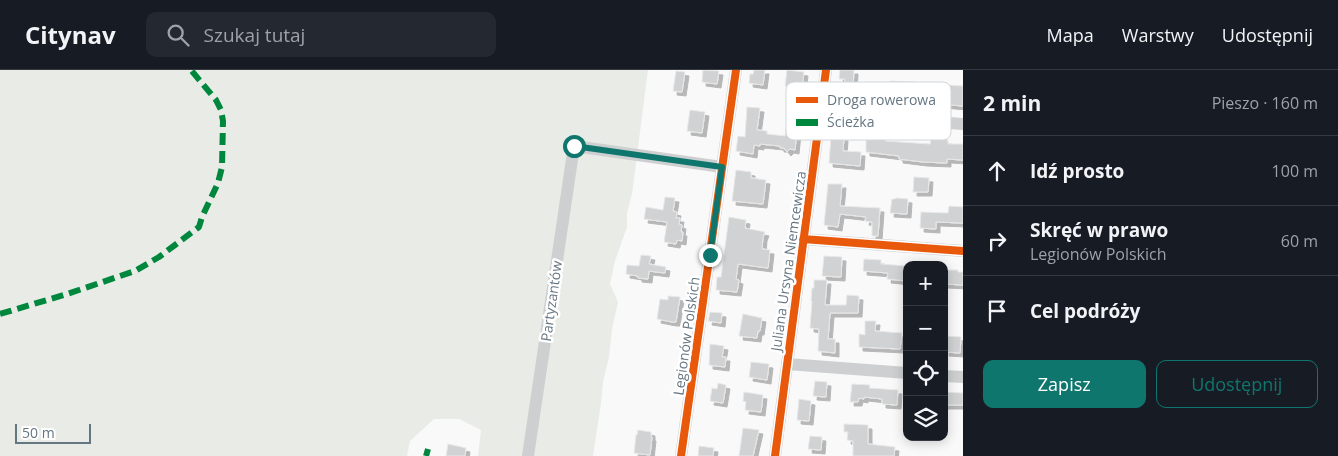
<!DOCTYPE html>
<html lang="pl">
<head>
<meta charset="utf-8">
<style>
	body { margin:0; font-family:"Open Sans",sans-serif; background:#242831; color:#f1f3f6 }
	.controls { position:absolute; right:15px; bottom:15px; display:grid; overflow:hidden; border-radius:10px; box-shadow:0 2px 12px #0003 }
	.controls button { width:45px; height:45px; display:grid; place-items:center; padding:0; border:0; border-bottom:1px solid #363941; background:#171b24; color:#f1f3f6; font:25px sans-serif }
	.scale { position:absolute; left:15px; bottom:12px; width:76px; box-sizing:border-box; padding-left:5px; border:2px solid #657683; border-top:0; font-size:14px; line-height:18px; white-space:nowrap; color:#657683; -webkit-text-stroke:4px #fff; paint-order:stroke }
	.stop { position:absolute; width:15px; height:15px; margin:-11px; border:4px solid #0f766e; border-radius:50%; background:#fff }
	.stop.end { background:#0f766e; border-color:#fff; box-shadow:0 1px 5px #0008 }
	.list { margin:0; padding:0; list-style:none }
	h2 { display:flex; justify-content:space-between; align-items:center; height:65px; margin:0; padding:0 20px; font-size:21px }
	h2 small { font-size:16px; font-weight:400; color:#9ea1a6 }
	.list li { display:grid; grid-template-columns:32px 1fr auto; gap:15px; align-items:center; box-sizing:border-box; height:70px; padding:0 20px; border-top:1px solid #363941 }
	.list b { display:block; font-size:19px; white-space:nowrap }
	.list p { margin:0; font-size:16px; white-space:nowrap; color:#9ea1a6 }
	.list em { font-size:16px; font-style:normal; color:#9ea1a6 }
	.actions { display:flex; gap:10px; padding:15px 20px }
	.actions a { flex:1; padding:11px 0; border:1px solid #0f766e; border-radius:10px; text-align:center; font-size:18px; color:#0f766e }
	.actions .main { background:#0f766e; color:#fff }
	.icon { flex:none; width:28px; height:28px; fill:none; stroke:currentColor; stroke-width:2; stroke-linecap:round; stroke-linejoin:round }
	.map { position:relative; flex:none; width:963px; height:386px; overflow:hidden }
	header { display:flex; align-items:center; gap:30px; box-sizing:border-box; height:70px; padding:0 25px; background:#171b24; border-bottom:1px solid #363941 }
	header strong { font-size:24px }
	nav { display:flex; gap:28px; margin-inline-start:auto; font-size:18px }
	.search { width:350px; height:45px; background:#242831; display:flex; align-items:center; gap:12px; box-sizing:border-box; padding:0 18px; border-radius:10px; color:#9ea1a6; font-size:19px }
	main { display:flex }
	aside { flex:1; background:#171b24 }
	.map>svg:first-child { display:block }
	.green { fill:#e8ebe6 }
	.building { fill:#d0d2d3; stroke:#e8e8e8; filter:url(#shadow) }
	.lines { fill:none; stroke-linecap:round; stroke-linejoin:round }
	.minor { stroke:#cecfd0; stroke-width:12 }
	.quiet { stroke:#00873e; stroke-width:6; stroke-dasharray:12 6; stroke-linecap:butt }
	.cycleway-casing { stroke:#fff; stroke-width:11 }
	.cycleway { stroke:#e8590c; stroke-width:8 }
	.route { stroke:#0f766e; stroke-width:6 }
	.labels { text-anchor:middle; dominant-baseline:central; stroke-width:5; stroke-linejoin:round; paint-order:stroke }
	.street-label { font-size:14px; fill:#657683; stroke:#fff }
	.key { fill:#fff; stroke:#d1d6da; stroke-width:1 }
	.key-label { font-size:14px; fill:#657683 }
</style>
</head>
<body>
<header>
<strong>Citynav</strong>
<div class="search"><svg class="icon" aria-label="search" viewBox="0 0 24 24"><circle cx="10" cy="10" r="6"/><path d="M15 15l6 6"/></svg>Szukaj tutaj</div>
<nav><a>Mapa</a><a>Warstwy</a><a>Udostępnij</a></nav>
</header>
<main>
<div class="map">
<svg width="963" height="386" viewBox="0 0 963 386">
	<defs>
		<filter id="shadow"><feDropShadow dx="4" dy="4" stdDeviation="0" flood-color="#0004"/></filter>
	</defs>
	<rect width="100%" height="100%" fill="#f9f9f9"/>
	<path class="green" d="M0,0h648l-16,124 -5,19v14l-12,34 -5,23 8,18 -6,27 -3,28 -6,25 -2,21 -8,53h-115l3,-26 -22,-11h-25l-24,22 -3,15h-407z"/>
	<path class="building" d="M703,0l16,1 -2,13 -15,-2z
		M754,0h11l-2,15 -14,-2 1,-9h3z
		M787,0l17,2 -2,17 -17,-3z
		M840,0h14l-1,18 5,1 -1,13 -13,-1 1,-22h-6z
		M676,1l9,1 -3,20 -9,-1z
		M890,11l25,1 -1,7 18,1v-6l31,2v20l-23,-2 -2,9h-7v-9l-5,-1 1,-5 -38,-2z
		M747,37l13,1 -3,22 10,1v3l18,2 1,-8 11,2 -2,20 -5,-1 -3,3 -3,-4h-4v-2l-20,-2v2l-6,-1 -1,9 -17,-3 2,-15 7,1z
		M690,40l15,2 -3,21 -15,-2z
		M831,66l13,1 -1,14 18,1 -1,14 -31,-3z
		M872,68h13v3l45,3 1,-5 17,1v4h15v16l-16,-1v4l-24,-1 -24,-3v-3l-33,-4v-13l6,1z
		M736,100l15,2v6l15,2 -3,24 -31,-3z
		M914,107l15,1 -1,14h-15z
		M828,114h14l-2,22 40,2 -2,28h-6v-14l-7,-1 1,-4 -26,-3 -2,13 -14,-2z
		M665,127l10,1 -2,13 4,1 -1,6h4l-1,6 3,1 -1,7h2l-1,9 -5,-1 -1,4 -12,-2 3,-20 -23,-3 2,-12 17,3z
		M896,128l12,1 -1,15 -17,-1 2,-14h3z
		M949,136l14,1v16l-27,-1v7l-16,-1 1,-16 27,1z
		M729,147l17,3 -1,8 20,4 -2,5 -1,12 8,1 -2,18 -30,-4 -2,15 3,1 -2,12 -21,-2 1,-13h4z
		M641,185l10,1 -2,8 17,3 -1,6 -16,-2 -1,8 -10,-1v-2l-12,-2 1,-9 12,1z
		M824,186l18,1 -1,20 -19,-1z
		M864,189l17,1v4l26,2v15l-20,-2 1,-6 -25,-2z
		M945,200h13v2h5v13l-19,-1z
		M814,210h13l-2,25h21l1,-10 12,1 -1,17h-28l-2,26h7v14l-17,-2 1,-22 -9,-1 2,-27h-1l1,-13h2z
		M668,226l12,1 -4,25h-4l-15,-3 3,-20 8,1z
		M710,242l12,1 -1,10 -13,-2z
		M743,244l19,4 -2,13h-2l-1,7 -18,-2z
		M865,251h11l-1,10 27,2 -2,16 -41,-2v-13l6,1z
		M946,266l15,1 -1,16 -15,-1z
		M710,274l14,2 -2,11h4l-1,10 -16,-2z
		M751,292l18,2 -2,16 -18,-3z
		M815,311l12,1 -1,15 -13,-1z
		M718,313l8,2 -3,18 -13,-2 2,-13 5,1z
		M852,314l18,1 -1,3 29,2 -1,15 -15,-1v-5l-18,-2v2l-5,-1 -1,4h-8z
		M744,322l19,3 -2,17 -16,-2 1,-8 -3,-1z
		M944,322l19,1v12h-19z
		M799,329l12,2 -2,20 -12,-1z
		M844,354l24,1v19l27,3 -1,9h-41v-15l-6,-1 1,-8h-4z
		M743,358l16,2 -6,26h-14z
		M638,360l13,2v5h1l-2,18 -16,-2 2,-18h1z
		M810,366l12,1 -1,13 -13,-1z
		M448,374l18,4 -1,8h-19z
		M699,376l15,2 -1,8h-15z"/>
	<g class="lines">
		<path class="minor" d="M820,43l143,11
			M803,169l160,12
			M787,294l120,9
			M944,306l19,1
			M528,386l46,-310 148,21
			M681,386l55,-386
			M775,386l51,-386"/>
		<path class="quiet" d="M0,244l67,-20 68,-23 24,-14 40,-30 3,-10 16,-34 4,-16 1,-46 -2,-11 -5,-10 -25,-30
			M426,386l2,-7"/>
		<g class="cycleway-casing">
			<path id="cycleway" d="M803,169l160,12
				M681,386l55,-386
				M775,386l51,-386"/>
		</g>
		<use href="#cycleway" class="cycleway"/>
	</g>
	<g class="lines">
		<path class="route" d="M574,76l148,21 -12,88"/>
	</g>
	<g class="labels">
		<g class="street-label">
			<text transform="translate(788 191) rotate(-82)">Juliana Ursyna Niemcewicza</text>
			<text transform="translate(551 231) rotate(-82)">Partyzantów</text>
			<text transform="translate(686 266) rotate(-82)">Legionów Polskich</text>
		</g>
	</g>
	<rect x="786" y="12" width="165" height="58" rx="8" class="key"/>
	<rect x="796" y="27" width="22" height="6" fill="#e8590c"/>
	<rect x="796" y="49" width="22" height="7" fill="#00873e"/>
	<g class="key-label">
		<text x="827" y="35">Droga rowerowa</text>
		<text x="827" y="57">Ścieżka</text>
	</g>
</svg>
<div class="controls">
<button>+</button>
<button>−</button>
<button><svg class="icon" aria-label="locate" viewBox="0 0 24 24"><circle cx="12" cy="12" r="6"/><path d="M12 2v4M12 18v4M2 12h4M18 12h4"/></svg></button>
<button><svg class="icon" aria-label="layers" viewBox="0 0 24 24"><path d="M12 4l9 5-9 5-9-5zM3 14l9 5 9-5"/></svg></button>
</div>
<div class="scale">50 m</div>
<div class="stop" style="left:574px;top:76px"></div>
<div class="stop end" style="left:710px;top:185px"></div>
</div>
<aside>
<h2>2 min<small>Pieszo · 160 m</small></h2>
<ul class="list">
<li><svg class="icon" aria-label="ahead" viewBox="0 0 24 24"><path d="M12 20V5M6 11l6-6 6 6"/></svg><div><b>Idź prosto</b></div><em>100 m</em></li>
<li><svg class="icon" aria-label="right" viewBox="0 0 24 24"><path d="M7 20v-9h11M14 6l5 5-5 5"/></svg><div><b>Skręć w prawo</b><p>Legionów Polskich</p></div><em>60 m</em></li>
<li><svg class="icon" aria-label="arrive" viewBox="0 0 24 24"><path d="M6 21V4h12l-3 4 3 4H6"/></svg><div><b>Cel podróży</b></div></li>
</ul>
<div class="actions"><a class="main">Zapisz</a><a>Udostępnij</a></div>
</aside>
</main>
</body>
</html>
